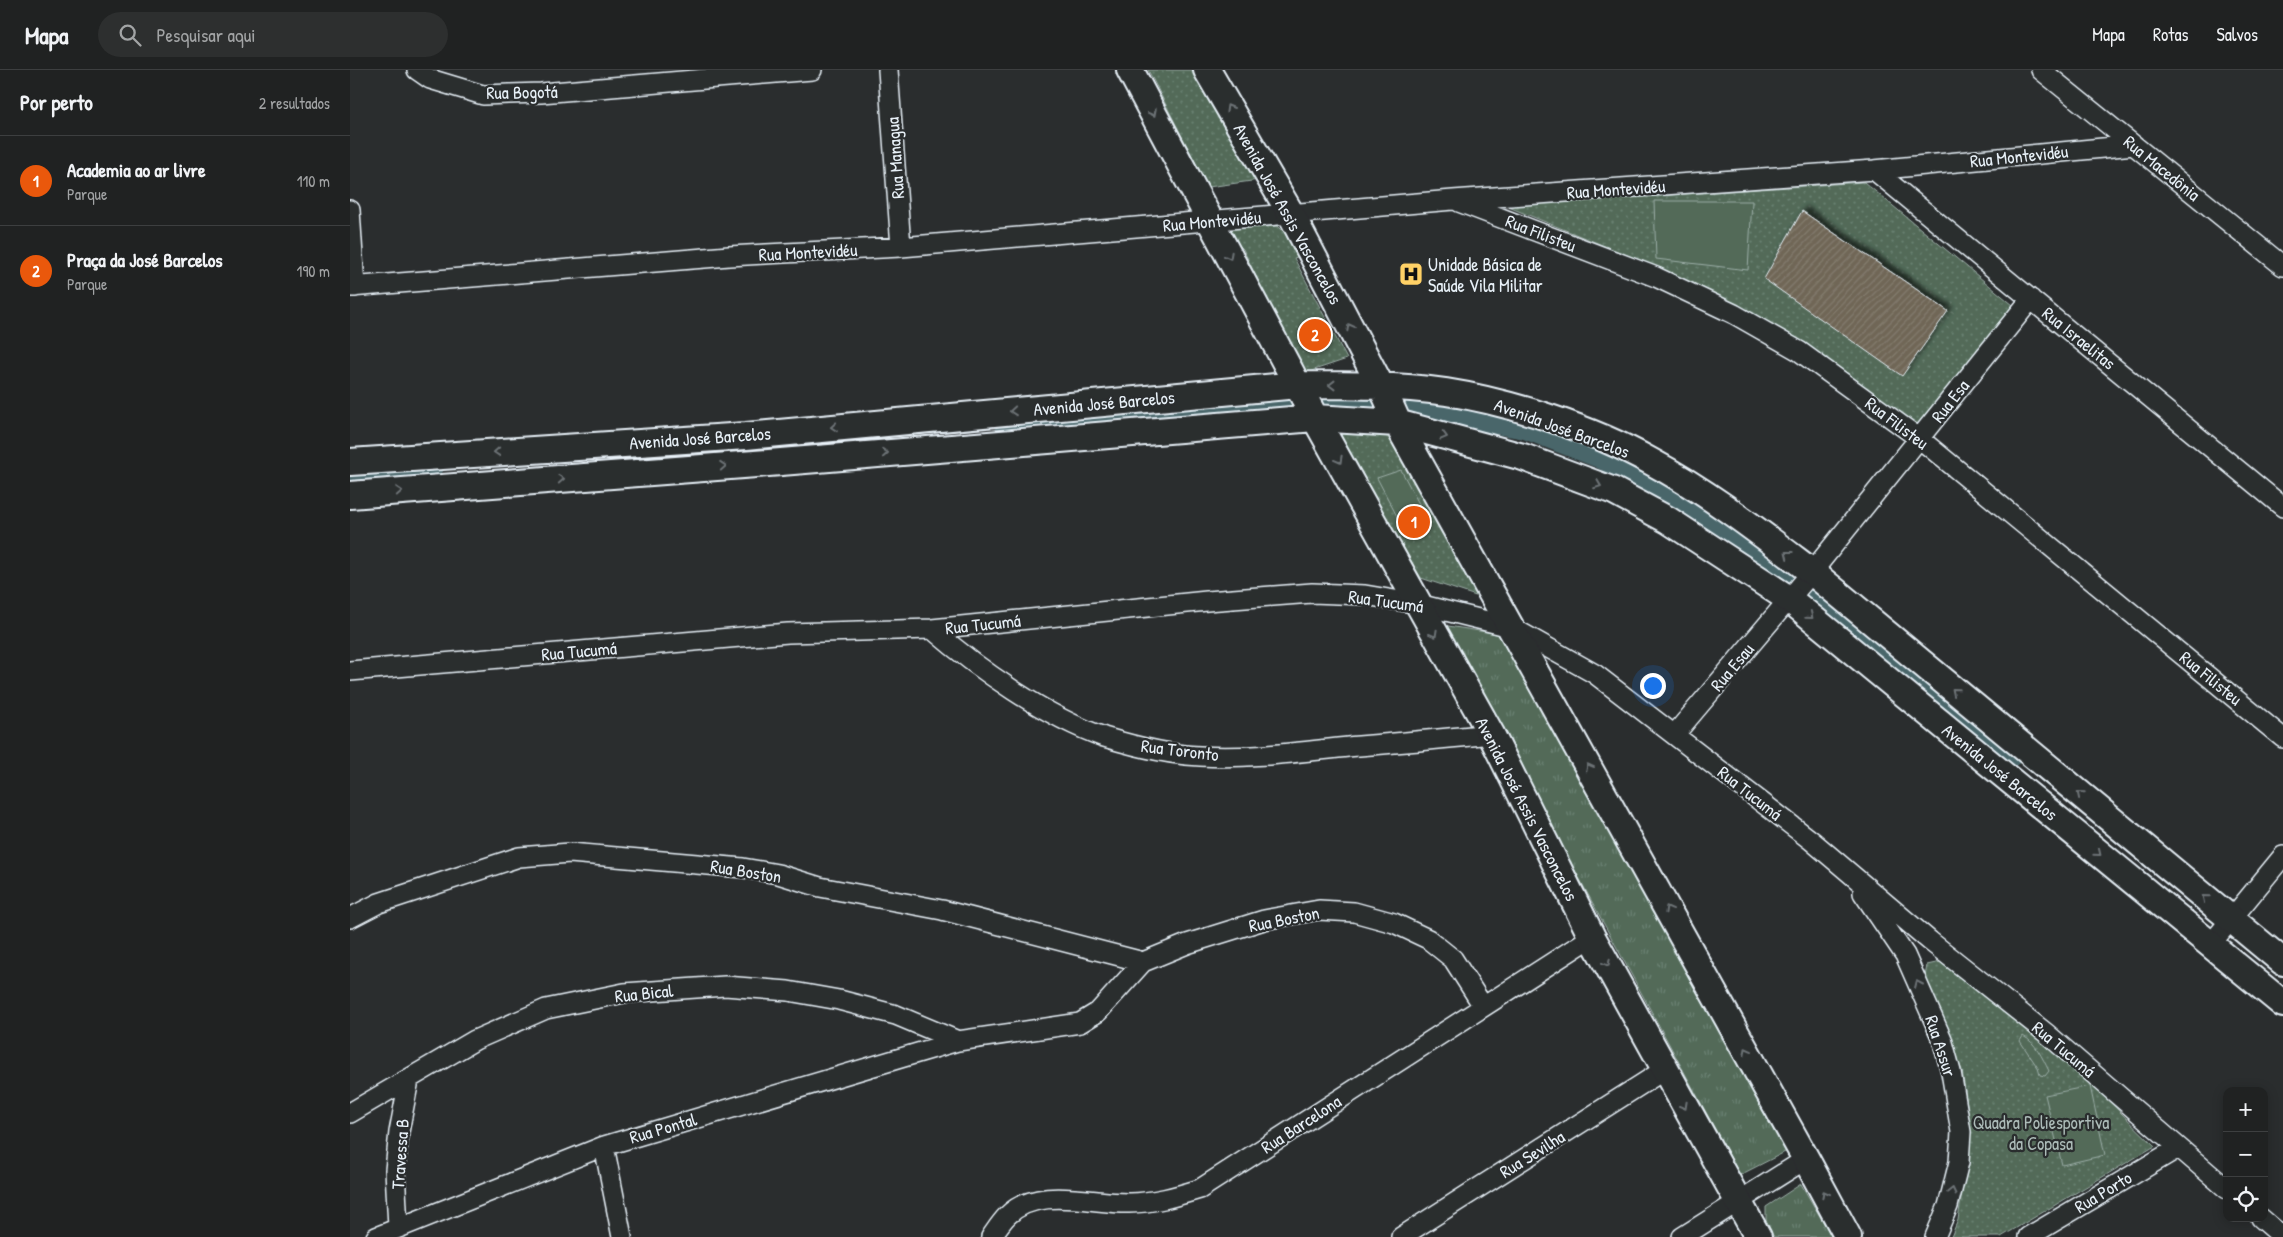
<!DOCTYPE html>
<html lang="pt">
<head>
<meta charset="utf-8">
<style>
	body { margin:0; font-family:"Patrick Hand",sans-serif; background:#2d2f2f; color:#f1f3f6 }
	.controls { position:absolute; right:15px; bottom:15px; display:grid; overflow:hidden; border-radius:10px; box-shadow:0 2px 12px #0003 }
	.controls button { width:45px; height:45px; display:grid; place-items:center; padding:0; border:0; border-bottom:1px solid #3d3f40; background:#202222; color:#f1f3f6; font:25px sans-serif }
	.you { position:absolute; left:1302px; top:615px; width:18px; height:18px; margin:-12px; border:4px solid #fff; border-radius:50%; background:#1a73e8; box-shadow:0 0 0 8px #1a73e833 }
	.badge { display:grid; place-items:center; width:32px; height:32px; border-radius:50%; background:#ea580c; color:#fff; font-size:16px; font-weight:700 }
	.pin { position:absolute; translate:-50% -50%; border:2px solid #fff; box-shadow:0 1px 5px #0006 }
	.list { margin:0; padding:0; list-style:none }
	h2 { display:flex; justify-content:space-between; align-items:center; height:65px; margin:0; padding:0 20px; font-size:21px }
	h2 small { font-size:16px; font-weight:400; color:#a2a4a5 }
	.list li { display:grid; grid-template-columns:32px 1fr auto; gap:15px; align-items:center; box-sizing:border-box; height:90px; padding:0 20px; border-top:1px solid #3d3f40 }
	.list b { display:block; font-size:19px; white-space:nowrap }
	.list p { margin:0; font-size:16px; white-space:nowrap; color:#a2a4a5 }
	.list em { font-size:16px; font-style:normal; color:#a2a4a5 }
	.icon { flex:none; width:28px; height:28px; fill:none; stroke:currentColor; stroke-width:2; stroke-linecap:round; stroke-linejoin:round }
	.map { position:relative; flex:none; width:1933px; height:1167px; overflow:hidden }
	header { display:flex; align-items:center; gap:30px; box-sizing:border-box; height:70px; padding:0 25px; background:#202222; border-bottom:1px solid #3d3f40 }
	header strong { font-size:24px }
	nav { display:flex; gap:28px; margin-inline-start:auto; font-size:18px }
	.search { width:350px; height:45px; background:#2d2f2f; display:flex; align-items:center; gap:12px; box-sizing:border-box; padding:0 18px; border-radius:28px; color:#a2a4a5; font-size:19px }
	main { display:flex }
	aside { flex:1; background:#202222 }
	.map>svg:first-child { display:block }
	.grass { fill:url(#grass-tufts); stroke:#9daea8 }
	.park { fill:url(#park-dots); stroke:#9daea8 }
	.garden { fill:#526b59; stroke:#9daea8 }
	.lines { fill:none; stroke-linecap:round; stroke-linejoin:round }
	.river { stroke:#48666a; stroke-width:30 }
	.building { fill:url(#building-hatch); stroke:#e8f1f8; filter:url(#shadow) }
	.street-casing { stroke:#e8f1f8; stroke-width:22 }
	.secondary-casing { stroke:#e8f1f8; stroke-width:30 }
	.street { stroke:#2a2d2e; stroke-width:19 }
	.secondary { stroke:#2a2d2e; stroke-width:26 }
	.oneway { stroke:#6c7275 }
	.labels { text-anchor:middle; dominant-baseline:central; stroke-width:4.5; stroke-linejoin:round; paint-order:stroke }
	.street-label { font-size:18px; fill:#e8f1f8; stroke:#2a2d2e }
	.poi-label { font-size:18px; fill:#e8f1f8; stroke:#2a2d2e; text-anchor:start }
	.park-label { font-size:18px; fill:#acbbb8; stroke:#2a2d2e }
</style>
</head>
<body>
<header>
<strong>Mapa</strong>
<div class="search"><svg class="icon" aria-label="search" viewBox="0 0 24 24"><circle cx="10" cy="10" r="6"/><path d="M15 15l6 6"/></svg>Pesquisar aqui</div>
<nav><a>Mapa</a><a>Rotas</a><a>Salvos</a></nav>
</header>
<main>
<aside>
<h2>Por perto<small>2 resultados</small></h2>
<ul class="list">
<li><span class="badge">1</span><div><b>Academia ao ar livre</b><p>Parque</p></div><em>110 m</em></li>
<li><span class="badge">2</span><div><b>Praça da José Barcelos</b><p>Parque</p></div><em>190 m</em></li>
</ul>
</aside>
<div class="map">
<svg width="1933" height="1167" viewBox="0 0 1933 1167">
	<defs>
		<pattern id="grass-tufts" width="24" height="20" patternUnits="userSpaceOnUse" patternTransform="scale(1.25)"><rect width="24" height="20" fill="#526b59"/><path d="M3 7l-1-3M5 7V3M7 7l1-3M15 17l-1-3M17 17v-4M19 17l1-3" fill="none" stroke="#6b8172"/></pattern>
		<pattern id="park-dots" width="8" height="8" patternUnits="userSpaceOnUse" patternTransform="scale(1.25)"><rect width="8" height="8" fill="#526b59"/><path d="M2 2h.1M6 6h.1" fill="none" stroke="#6b8172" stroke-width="1.8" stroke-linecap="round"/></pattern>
		<pattern id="building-hatch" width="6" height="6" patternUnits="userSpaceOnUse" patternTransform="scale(1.25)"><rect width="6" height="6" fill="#6f6656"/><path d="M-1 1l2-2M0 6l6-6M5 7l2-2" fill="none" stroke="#847c6f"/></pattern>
		<filter id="shadow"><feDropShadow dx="4.5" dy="-4.5" stdDeviation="2.5" flood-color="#0009"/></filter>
	</defs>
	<rect width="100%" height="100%" fill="#2a2d2e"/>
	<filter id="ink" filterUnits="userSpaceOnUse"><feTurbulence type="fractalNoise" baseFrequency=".02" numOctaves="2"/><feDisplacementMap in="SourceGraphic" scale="10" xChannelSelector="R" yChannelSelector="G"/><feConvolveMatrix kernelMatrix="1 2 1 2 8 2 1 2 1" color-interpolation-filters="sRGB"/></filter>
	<g filter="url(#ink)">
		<path class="grass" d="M1092,555l56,9 289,517 -47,24z
			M1451,1114l31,53h-58l-8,-14v-16z"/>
		<path class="park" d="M798,0h51l60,110 -51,7z
			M1514,112l149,123 -97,121 -124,-89 -128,-67 -158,-64z
			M928,156l29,28 -13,4 53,101 -45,15 -59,-125 -20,-20z
			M987,362h59l86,166 -61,-20z
			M1595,891l99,77 111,108 -154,91h-50l7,-17 13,-88 -9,-62 -38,-87 3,-18z"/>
		<path class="garden" d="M1304,131h98l-4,69 -92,-11z
			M1051,400l25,47 -26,5 -23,-44z
			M1673,966c13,7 19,21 26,35l-4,5 -5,-1 -2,-7 -18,-27z
			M1740,1016l15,69 -43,10 -17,-70z"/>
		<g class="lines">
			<path class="river" d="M660,354l316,-27 49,2 151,25 77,30 77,42 77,54 115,90 137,112
				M0,406l77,-6"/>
		</g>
		<path class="building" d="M1452,141l146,100 -46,65 -138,-97z"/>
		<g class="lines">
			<g class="street-casing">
				<path id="street" d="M67,0l13,9 53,16 58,-2 271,-23
					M538,0l13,177
					M1691,0l242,196
					M1524,100l409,337
					M1109,132l197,75 78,37 65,37 121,88 363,299
					M0,140l5,77
					M0,217l379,-31 172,-9 552,-47 421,-30 260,-25
					M582,559c46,40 114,88 172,108 30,9 65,18 96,19 49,3 99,-4 148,-9 47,-4 95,-8 143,-13
					M0,601l438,-38 144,-4 275,-28 105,-8 53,2 53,9 93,23 84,47 217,167 118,100 116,92 181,156
					M1325,664l137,-162 219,-273
					M1513,823l42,62 37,84 9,33 10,60 -2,30 -11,44 -13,31
					M0,848l29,-15 140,-46 51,-4 173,15 35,6 42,13 122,23 201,52
					M1860,875l73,-89
					M0,1043l125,-73 71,-31 78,-16 101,-7 63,5 51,9 57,15 62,26
					M254,1076l18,91
					M1911,1148l22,19
					M48,1157l-3,-57 4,-38 10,-52
					M26,1167l228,-91 354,-105 122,-18 18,-11 45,-50 44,-18 77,-24 55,-10 35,2 40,11 34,16 25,20 30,47
					M641,1167c5,-7 10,-15 16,-21 30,-31 85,-12 122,-13 25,0 48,-7 71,-14l392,-252
					M1051,1167l263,-167
					M1332,1167l124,-78
					M1678,1167l150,-89"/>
			</g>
			<g class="secondary-casing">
				<path id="secondary" d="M780,0l185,348 176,316 101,203 166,300
					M857,0l84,144 95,182 16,36 404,727 42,78
					M0,392l396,-26 552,-51c50,0 99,0 148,7 64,10 147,37 204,69 58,31 109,71 162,111l471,390
					M0,425l431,-33 534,-44 82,5 126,34 91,34 54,29 121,79 494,405"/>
			</g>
			<use href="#street" class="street"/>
			<use href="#secondary" class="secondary"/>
		</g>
		<defs><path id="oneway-chevron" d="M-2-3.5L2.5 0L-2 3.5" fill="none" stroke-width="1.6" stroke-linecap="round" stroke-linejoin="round" transform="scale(1.25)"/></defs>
		<g class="oneway">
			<use href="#oneway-chevron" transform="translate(879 38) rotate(-120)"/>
			<use href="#oneway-chevron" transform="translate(803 43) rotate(62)"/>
			<use href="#oneway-chevron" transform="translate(879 186) rotate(62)"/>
			<use href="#oneway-chevron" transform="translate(1000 257) rotate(-118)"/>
			<use href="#oneway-chevron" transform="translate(982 315) rotate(-180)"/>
			<use href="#oneway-chevron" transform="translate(663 341) rotate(175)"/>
			<use href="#oneway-chevron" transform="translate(484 357) rotate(175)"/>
			<use href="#oneway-chevron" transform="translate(1094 366) rotate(15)"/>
			<use href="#oneway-chevron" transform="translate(147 382) rotate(176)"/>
			<use href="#oneway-chevron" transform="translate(535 383) rotate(-5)"/>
			<use href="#oneway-chevron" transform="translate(989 390) rotate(61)"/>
			<use href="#oneway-chevron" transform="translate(373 396) rotate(-4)"/>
			<use href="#oneway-chevron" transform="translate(211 409) rotate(-4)"/>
			<use href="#oneway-chevron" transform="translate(1248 415) rotate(21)"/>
			<use href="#oneway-chevron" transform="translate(49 421) rotate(-4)"/>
			<use href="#oneway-chevron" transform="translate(1438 484) rotate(-142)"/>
			<use href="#oneway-chevron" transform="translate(1460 546) rotate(39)"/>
			<use href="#oneway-chevron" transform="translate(1084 564) rotate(61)"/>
			<use href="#oneway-chevron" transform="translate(1605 621) rotate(-140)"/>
			<use href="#oneway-chevron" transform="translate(1239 697) rotate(-119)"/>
			<use href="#oneway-chevron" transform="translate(1730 724) rotate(-140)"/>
			<use href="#oneway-chevron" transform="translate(1748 783) rotate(39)"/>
			<use href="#oneway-chevron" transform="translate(1855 828) rotate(-140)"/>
			<use href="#oneway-chevron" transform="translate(1318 839) rotate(-119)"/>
			<use href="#oneway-chevron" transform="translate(1257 893) rotate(62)"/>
			<use href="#oneway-chevron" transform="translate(1568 914) rotate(-114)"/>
			<use href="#oneway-chevron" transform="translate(1397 981) rotate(-119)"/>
			<use href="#oneway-chevron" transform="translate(1334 1036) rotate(61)"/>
			<use href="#oneway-chevron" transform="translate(1602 1121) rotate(-77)"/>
			<use href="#oneway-chevron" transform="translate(1475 1124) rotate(-118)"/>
		</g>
	</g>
	<defs>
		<g id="hospital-square" transform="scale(1.25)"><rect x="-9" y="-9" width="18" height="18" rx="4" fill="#ffd166" stroke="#2a2d2e"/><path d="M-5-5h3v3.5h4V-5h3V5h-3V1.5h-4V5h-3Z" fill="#111"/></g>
	</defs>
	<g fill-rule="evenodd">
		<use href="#hospital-square" x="1061" y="204"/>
	</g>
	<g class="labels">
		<g class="street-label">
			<text transform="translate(172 22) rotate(-1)">Rua Bogotá</text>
			<text transform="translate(1669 86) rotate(-6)">Rua Montevidéu</text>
			<text transform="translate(545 88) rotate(-94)">Rua Managua</text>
			<text transform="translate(1812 98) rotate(39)">Rua Macedônia</text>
			<text transform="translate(1266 119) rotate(-4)">Rua Montevidéu</text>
			<text transform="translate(938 144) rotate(61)">Avenida José Assis Vasconcelos</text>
			<text transform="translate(862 151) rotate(-5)">Rua Montevidéu</text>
			<text transform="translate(1191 163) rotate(21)">Rua Filisteu</text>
			<text transform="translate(458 182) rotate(-3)">Rua Montevidéu</text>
			<text transform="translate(1729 268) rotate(39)">Rua Israelitas</text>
			<text transform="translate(1600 331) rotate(-52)">Rua Esa</text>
			<text transform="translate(754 333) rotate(-5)">Avenida José Barcelos</text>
			<text transform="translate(1547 353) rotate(37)">Rua Filisteu</text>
			<text transform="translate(1212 358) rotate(20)">Avenida José Barcelos</text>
			<text transform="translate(350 368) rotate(-4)">Avenida José Barcelos</text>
			<text transform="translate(1036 531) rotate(8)">Rua Tucumá</text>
			<text transform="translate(633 554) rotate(-6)">Rua Tucumá</text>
			<text transform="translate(229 581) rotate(-5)">Rua Tucumá</text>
			<text transform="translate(1382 597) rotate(-50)">Rua Esau</text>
			<text transform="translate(1861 608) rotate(39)">Rua Filisteu</text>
			<text transform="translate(830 680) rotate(7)">Rua Toronto</text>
			<text transform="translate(1650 702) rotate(39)">Avenida José Barcelos</text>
			<text transform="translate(1400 723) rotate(38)">Rua Tucumá</text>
			<text transform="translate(1177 739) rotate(63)">Avenida José Assis Vasconcelos</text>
			<text transform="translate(396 801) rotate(9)">Rua Boston</text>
			<text transform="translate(934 849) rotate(-11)">Rua Boston</text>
			<text transform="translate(294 923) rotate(-6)">Rua Bical</text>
			<text transform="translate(1591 976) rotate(72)">Rua Assur</text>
			<text transform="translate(1714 979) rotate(40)">Rua Tucumá</text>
			<text transform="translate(951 1054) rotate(-33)">Rua Barcelona</text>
			<text transform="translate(313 1058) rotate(-16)">Rua Pontal</text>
			<text transform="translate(50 1084) rotate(-86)">Travessa B</text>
			<text transform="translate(1182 1084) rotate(-32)">Rua Sevilha</text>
			<text transform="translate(1753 1122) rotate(-31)">Rua Porto</text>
		</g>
		<g class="poi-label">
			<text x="1078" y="194">Unidade Básica de<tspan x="1078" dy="21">Saúde Vila Militar</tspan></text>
		</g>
		<g class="park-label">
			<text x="1691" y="1052">Quadra Poliesportiva<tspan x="1691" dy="21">da Copasa</tspan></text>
		</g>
	</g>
</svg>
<div class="controls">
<button>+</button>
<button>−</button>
<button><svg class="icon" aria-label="locate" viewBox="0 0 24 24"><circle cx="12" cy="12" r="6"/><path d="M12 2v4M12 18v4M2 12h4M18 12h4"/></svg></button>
</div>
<div class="you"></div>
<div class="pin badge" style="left:1064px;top:452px">1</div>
<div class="pin badge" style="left:965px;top:265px">2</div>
</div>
</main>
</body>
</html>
